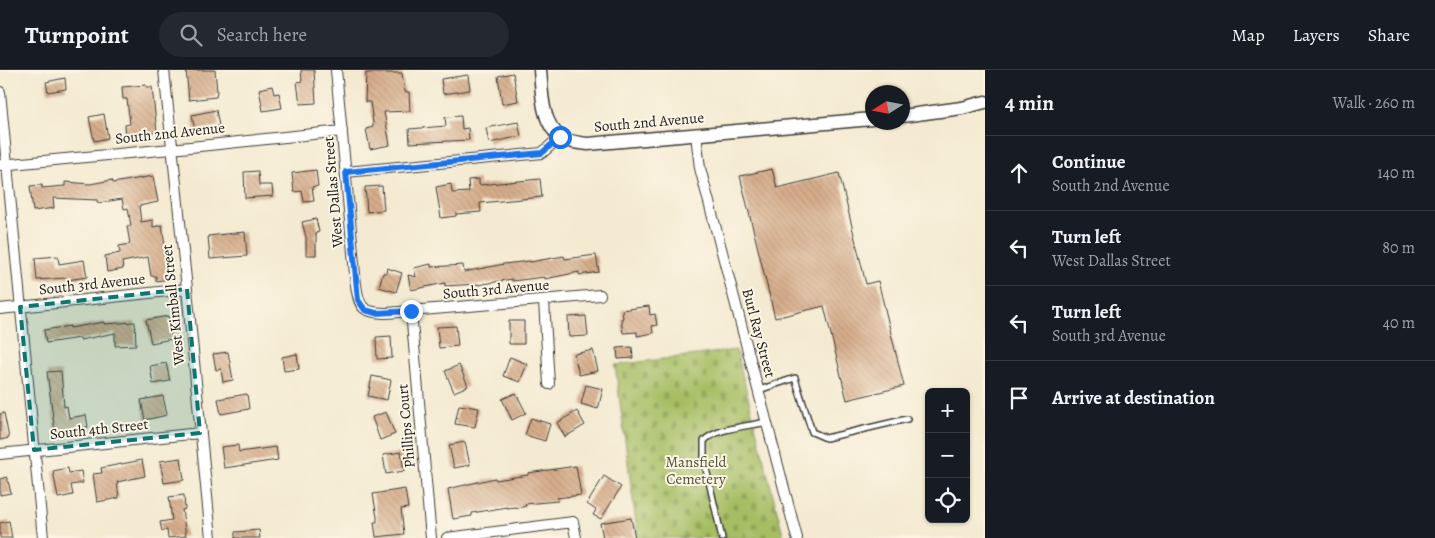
<!DOCTYPE html>
<html lang="en">
<head>
<meta charset="utf-8">
<style>
	body { margin:0; font-family:Alegreya,serif; background:#242831; color:#f1f3f6 }
	.controls { position:absolute; right:15px; bottom:15px; display:grid; overflow:hidden; border-radius:8px; box-shadow:0 1px 4px #0004 }
	.controls button { width:45px; height:45px; display:grid; place-items:center; padding:0; border:0; border-bottom:1px solid #363941; background:#171b24; color:#f1f3f6; font:25px sans-serif }
	.compass { position:absolute; left:865px; top:15px; width:45px; height:45px; border-radius:50%; background:#171b24; box-shadow:0 1px 4px #0004; rotate:259deg }
	.stop { position:absolute; width:15px; height:15px; margin:-11px; border:4px solid #1a73e8; border-radius:50%; background:#fff }
	.stop.end { background:#1a73e8; border-color:#fff; box-shadow:0 1px 5px #0008 }
	.list { margin:0; padding:0; list-style:none }
	h2 { display:flex; justify-content:space-between; align-items:center; height:65px; margin:0; padding:0 20px; font-size:21px }
	h2 small { font-size:16px; font-weight:400; color:#9ea1a6 }
	.list li { display:grid; grid-template-columns:32px 1fr auto; gap:15px; align-items:center; box-sizing:border-box; height:75px; padding:0 20px; border-top:1px solid #363941 }
	.list b { display:block; font-size:19px; white-space:nowrap }
	.list p { margin:0; font-size:16px; white-space:nowrap; color:#9ea1a6 }
	.list em { font-size:16px; font-style:normal; color:#9ea1a6 }
	.icon { flex:none; width:28px; height:28px; fill:none; stroke:currentColor; stroke-width:2; stroke-linecap:round; stroke-linejoin:round }
	.map { position:relative; flex:none; width:985px; height:468px; overflow:hidden }
	header { display:flex; align-items:center; gap:30px; box-sizing:border-box; height:70px; padding:0 25px; background:#171b24; border-bottom:1px solid #363941 }
	header strong { font-size:24px }
	nav { display:flex; gap:28px; margin-inline-start:auto; font-size:18px }
	.search { width:350px; height:45px; background:#242831; display:flex; align-items:center; gap:12px; box-sizing:border-box; padding:0 18px; border-radius:28px; color:#9ea1a6; font-size:19px }
	main { display:flex }
	aside { flex:1; background:#171b24 }
	.map>svg:first-child { display:block }
	.cemetery { fill:url(#cemetery-stones); stroke:#616d40 }
	.building { fill:url(#building-back-hatch) }
	.lines { fill:none; stroke-linecap:round; stroke-linejoin:round }
	.service-casing { stroke:#3c3b37; stroke-width:8 }
	.minor-casing { stroke:#3c3b37; stroke-width:12 }
	.tertiary-casing { stroke:#3c3b37; stroke-width:15 }
	.service { stroke:#fff; stroke-width:5 }
	.minor { stroke:#fff; stroke-width:10 }
	.tertiary { stroke:#fff; stroke-width:12 }
	.route { stroke:#1a73e8; stroke-width:6 }
	.marked { fill:#0f766e; fill-opacity:0.2; stroke:#0f766e; stroke-width:4; stroke-dasharray:10 6; stroke-linejoin:round }
	.labels { text-anchor:middle; dominant-baseline:central; stroke-width:4; stroke-linejoin:round; paint-order:stroke }
	.street-label { font-size:15px; fill:#1c1c1c; stroke:#fcf5e5 }
	.park-label { font-size:15px; fill:#4c5535; stroke:#fcf5e5 }
</style>
</head>
<body>
<header>
<strong>Turnpoint</strong>
<div class="search"><svg class="icon" aria-label="search" viewBox="0 0 24 24"><circle cx="10" cy="10" r="6"/><path d="M15 15l6 6"/></svg>Search here</div>
<nav><a>Map</a><a>Layers</a><a>Share</a></nav>
</header>
<main>
<div class="map">
<svg width="985" height="468" viewBox="0 0 985 468">
	<defs>
		<pattern id="cemetery-stones" width="16" height="16" patternUnits="userSpaceOnUse" patternTransform="scale(1.25)"><rect width="16" height="16" fill="#a6be63"/><path d="M2 7V4a2 2 0 0 1 4 0v3zM10 15v-3a2 2 0 0 1 4 0v3z" fill="#8ea355"/></pattern>
		<pattern id="building-back-hatch" width="6" height="6" patternUnits="userSpaceOnUse" patternTransform="scale(1.25)"><rect width="6" height="6" fill="#d6ad8b"/><path d="M-1 5l2 2M0 0l6 6M5-1l2 2" fill="none" stroke="#b79477"/></pattern>
	</defs>
	<rect width="100%" height="100%" fill="#fcf5e5"/>
	<filter id="ink" filterUnits="userSpaceOnUse"><feTurbulence type="fractalNoise" baseFrequency=".02" numOctaves="2"/><feDisplacementMap in="SourceGraphic" scale="10" xChannelSelector="R" yChannelSelector="G"/><feConvolveMatrix kernelMatrix="1 2 1 2 8 2 1 2 1" color-interpolation-filters="sRGB"/></filter>
	<filter id="wash" filterUnits="userSpaceOnUse"><feTurbulence type="fractalNoise" baseFrequency=".0096" numOctaves="4" result="noise"/><feDisplacementMap in="SourceGraphic" scale="20" xChannelSelector="R" yChannelSelector="G"/><feGaussianBlur stdDeviation="1.12" result="paint"/><feColorMatrix in="noise" values="0 0 0 0 0 0 0 0 0 0 0 0 0 0 0 0 0 1.4 0 .05"/><feComposite in="paint" operator="in"/></filter>
	<g filter="url(#wash)">
		<rect width="100%" height="100%" fill="#f4ead1"/>
		<path class="cemetery" d="M736,280l48,188h-146l-23,-173z"/>
		<g id="blocks">
			<path class="building" d="M186,0h29l2,22 -1,5 -27,3z
				M301,0h13l2,33 -16,1 -3,-22 5,-1z
				M366,3h36l3,19h4l1,19 -26,1 6,33 -20,4 -4,-20 7,-2v-4l-3,-21h-5z
				M513,3l5,28 -16,3 -4,-28z
				M468,5l2,15 -27,4 -2,-15z
				M65,8l1,11 -18,3 -2,-10z
				M146,15v2h6l5,45 -8,1v2l-23,3 -1,-13 5,-1 -3,-25h-4l-1,-12z
				M272,16l2,8 5,-1 3,15 -19,3 -4,-22z
				M216,40l3,16 -24,5 -3,-16z
				M104,44l4,24 -14,3 -5,-24z
				M461,46l1,13 6,-1 1,12 -59,3 -1,-14 37,-3 -1,-9z
				M518,52l3,14 -32,7 -3,-15z
				M772,99l5,19 62,-15 27,111 12,-3 26,105 -57,14 -23,-94 -49,12 -35,-142z
				M316,100l2,16 -6,1 2,14 -10,1 -2,-11 -8,1 -2,-19z
				M258,101l1,14h13l1,11 -28,2 -1,-26z
				M153,106l5,26 -19,4 2,16 12,-2v7l9,-2 8,54 -14,2v-5h-5l-3,-19 -26,5 1,7 -16,3 -2,-16 15,-3 -1,-7 11,-2 -3,-18h4l-3,-18 -4,1 -2,-10 -24,4 -1,-3 -44,-2 1,10 -21,3 -3,-25 12,-1v3l23,-2v-4l25,2 22,-4 1,3z
				M479,109v6l61,-6 2,18 -62,6 1,9 -25,2v2l-15,2 -5,-31 15,-3 1,9 17,-1 -1,-12z
				M382,116l2,24 -17,2 -2,-25z
				M316,149l3,13 -3,1v22h-10v-18l-4,-15z
				M245,162l2,24 -37,3 -2,-23z
				M596,185l3,17 -20,3v-3l-34,7v-2l-33,4v-2l-34,6v-1l-33,2v-3l-34,7 -3,-15 8,2 -2,-9 17,-4v3l32,-2 1,7 40,-8 26,-3v1l34,-6 1,3z
				M58,186l1,8 25,-4 3,17 -20,3 -1,-2 -29,2 -2,-22z
				M387,198l15,5 -6,19 -17,-5 4,-14h3z
				M649,236l1,9 5,-1 2,11 -5,1 1,7 -16,3v-4l-14,1 -2,-14 2,-1 -1,-8z
				M168,246l4,23 -21,4 -5,-23z
				M586,246l2,20 -19,1 -1,-20z
				M509,251h15v23h-15z
				M104,252v2l31,-2 1,23 -21,1v-13l-35,7v-2l-34,5 -2,-13 26,-4v2z
				M456,256l2,20 -19,2 -2,-21z
				M391,266l1,22 -15,1 -1,-22z
				M632,277l1,11 -15,1 -1,-11z
				M593,280l5,21 -19,4 -5,-21z
				M228,282l5,28 -10,2 -2,-13 -5,1 -3,-16z
				M297,284l2,15 -15,2 -2,-14z
				M510,287l17,7 -7,18 -17,-6z
				M166,293l4,18 -17,3 -3,-18z
				M459,295l9,21 -14,6 -9,-21z
				M61,301l3,36 3,-1 2,12 17,-3 2,12 -33,5 -8,-60z
				M372,306l19,4 -4,20 -19,-4z
				M586,315l17,4 -5,20 -17,-5z
				M516,323l10,20 -14,7 -10,-21z
				M247,324l2,15 -28,5 -3,-15z
				M163,326l4,19 -22,5 -4,-20z
				M459,335l20,3 -4,19 -20,-3z
				M577,341l8,14 -20,12 -8,-14z
				M386,342l9,22 -15,6 -8,-23z
				M4,343l5,25 -9,2v-26z
				M531,348l19,6 -5,17 -20,-6z
				M465,372l5,23 -16,3 -5,-23z
				M238,375l1,7 37,-5 2,13 -54,8 -3,-21z
				M401,382l3,19 -18,3 -3,-19z
				M181,388l3,22 -20,3 -4,-22z
				M142,390l3,16 -28,6 2,16 -22,4 -4,-28 9,-1 -1,-5z
				M576,396l5,29 -24,3 1,3 -33,3 1,2 -9,2 -1,-1 -9,1v-1l-35,6v3l-19,3 -5,-30 47,-11 1,2 32,-5v-2z
				M68,398l1,5 12,-2 2,12 -12,2 2,10 -15,3 -5,-27z
				M604,406l17,11 -20,32 -8,-4 3,-5 -9,-6z
				M7,407l4,16 -11,2v-16z
				M405,419l3,19 -7,1 3,25 -28,3 -2,-15h3v-5l-4,-23z
				M184,425l1,14 -3,1 4,26 -18,2 -1,-8 -5,1 -2,-9 12,-2 -3,-23z
				M631,448l4,20h-32l-3,-15z
				M9,451l3,17h-12v-15z
				M259,460l1,8h-25v-6z"/>
		</g>
	</g>
	<g filter="url(#ink)">
		<use href="#blocks" fill-opacity="0" stroke="#3c3b37" stroke-width="1"/>
		<g class="lines">
			<g class="service-casing">
				<path id="service" d="M759,320l36,-12 17,54 14,6 81,-19
					M722,468l-18,-78v-19c12,-13 45,-15 63,-19"/>
			</g>
			<g class="minor-casing">
				<path id="minor" d="M164,0l23,219 24,249
					M336,0l20,215c3,23 7,28 31,28l213,-18
					M0,22l43,446
					M696,65l4,33 97,370
					M1,95l170,-16 171,-18
					M346,102l196,-19 18,-16
					M544,231l5,83
					M0,239l187,-20
					M411,241l20,227
					M0,384l200,-21
					M447,468l126,-16 3,16"/>
			</g>
			<g class="tertiary-casing">
				<path id="tertiary" d="M540,0c2,21 1,54 21,67 7,5 18,6 27,7l284,-25
					M902,46l60,-8 23,-6"/>
			</g>
			<use href="#service" class="service"/>
			<use href="#minor" class="minor"/>
			<use href="#tertiary" class="tertiary"/>
		</g>
	</g>
	<g class="lines" filter="url(#ink)">
		<path class="route" d="M411,241l-35,2 -11,-3 -7,-10 -12,-128 196,-19 18,-16"/>
	</g>
	<path class="marked" d="M187,219l13,144 -166,17 -14,-143z"/>
	<g class="labels">
		<g class="street-label">
			<text transform="translate(649 52) rotate(-5)">South 2nd Avenue</text>
			<text transform="translate(170 63) rotate(-6)">South 2nd Avenue</text>
			<text transform="translate(333 122) rotate(-95)">West Dallas Street</text>
			<text transform="translate(92 214) rotate(-6)">South 3rd Avenue</text>
			<text transform="translate(496 219) rotate(-5)">South 3rd Avenue</text>
			<text transform="translate(173 235) rotate(-96)">West Kimball Street</text>
			<text transform="translate(759 263) rotate(75)">Burl Ray Street</text>
			<text transform="translate(406 356) rotate(-95)">Phillips Court</text>
			<text transform="translate(99 359) rotate(-6)">South 4th Street</text>
		</g>
		<g class="park-label">
			<text x="696" y="392">Mansfield<tspan x="696" dy="17">Cemetery</tspan></text>
		</g>
	</g>
</svg>
<div class="controls">
<button>+</button>
<button>−</button>
<button><svg class="icon" aria-label="locate" viewBox="0 0 24 24"><circle cx="12" cy="12" r="6"/><path d="M12 2v4M12 18v4M2 12h4M18 12h4"/></svg></button>
</div>
<svg class="compass" viewBox="-18 -18 36 36"><path d="M0-13l5 13h-10z" fill="#e53935"/><path d="M0 13l5-13h-10z" fill="#9ea1a6"/></svg>
<div class="stop" style="left:560px;top:67px"></div>
<div class="stop end" style="left:411px;top:241px"></div>
</div>
<aside>
<h2>4 min<small>Walk · 260 m</small></h2>
<ul class="list">
<li><svg class="icon" aria-label="ahead" viewBox="0 0 24 24"><path d="M12 20V5M6 11l6-6 6 6"/></svg><div><b>Continue</b><p>South 2nd Avenue</p></div><em>140 m</em></li>
<li><svg class="icon" aria-label="left" viewBox="0 0 24 24"><path d="M17 20v-9H6M10 6l-5 5 5 5"/></svg><div><b>Turn left</b><p>West Dallas Street</p></div><em>80 m</em></li>
<li><svg class="icon" aria-label="left" viewBox="0 0 24 24"><path d="M17 20v-9H6M10 6l-5 5 5 5"/></svg><div><b>Turn left</b><p>South 3rd Avenue</p></div><em>40 m</em></li>
<li><svg class="icon" aria-label="arrive" viewBox="0 0 24 24"><path d="M6 21V4h12l-3 4 3 4H6"/></svg><div><b>Arrive at destination</b></div></li>
</ul>
</aside>
</main>
</body>
</html>
